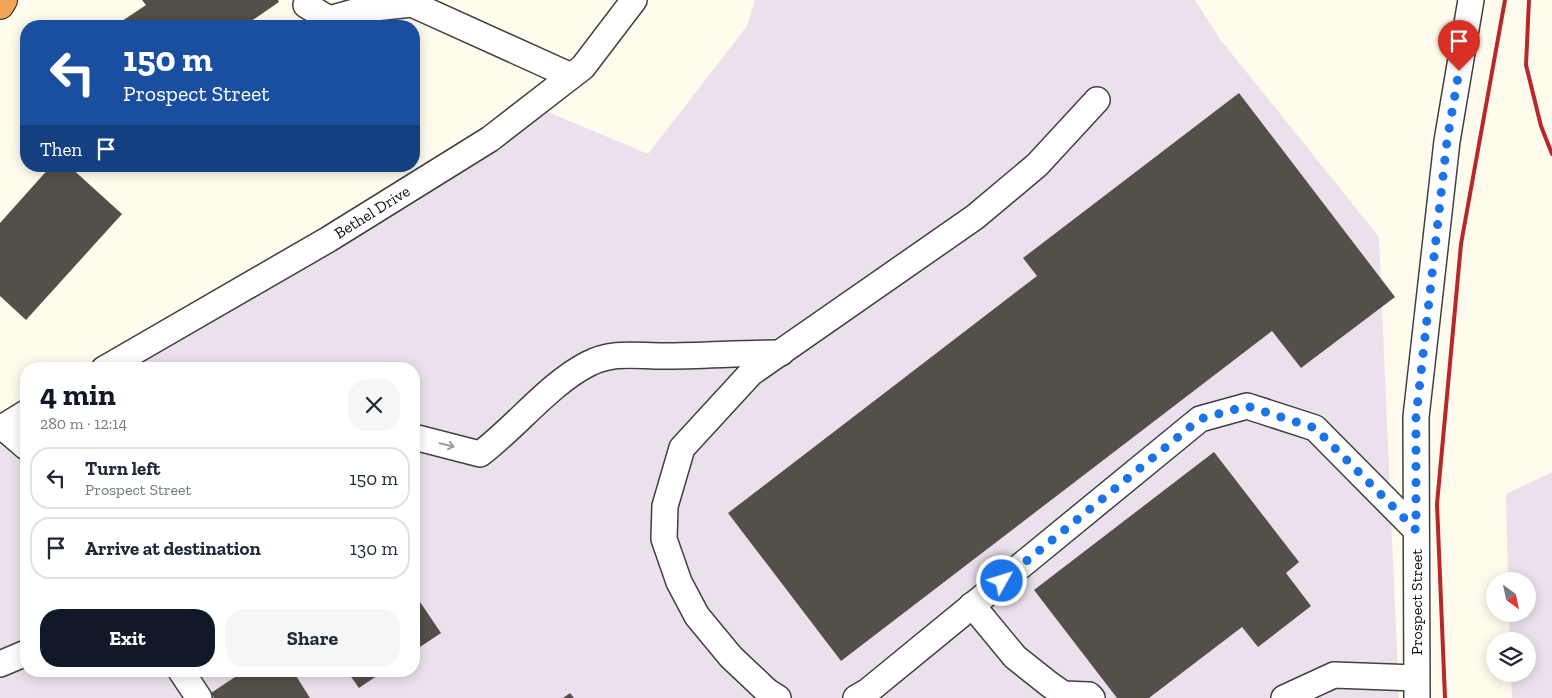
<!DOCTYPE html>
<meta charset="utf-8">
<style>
:root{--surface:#fff;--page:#f6f6f7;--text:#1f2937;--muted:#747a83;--line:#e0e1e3;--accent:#111827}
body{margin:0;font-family:"Zilla Slab",serif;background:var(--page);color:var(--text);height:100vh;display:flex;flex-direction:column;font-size:19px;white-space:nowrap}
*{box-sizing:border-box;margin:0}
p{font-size:16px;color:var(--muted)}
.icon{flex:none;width:28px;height:28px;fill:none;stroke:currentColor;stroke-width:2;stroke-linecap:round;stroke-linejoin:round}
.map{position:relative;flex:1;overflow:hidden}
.side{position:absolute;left:20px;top:362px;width:400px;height:315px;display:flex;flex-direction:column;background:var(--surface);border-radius:20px;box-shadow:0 2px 12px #0003}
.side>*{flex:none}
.banner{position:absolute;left:20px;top:20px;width:400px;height:152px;border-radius:20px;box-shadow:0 2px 12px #0003;background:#1a4fa0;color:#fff;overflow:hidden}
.needle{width:32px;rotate:147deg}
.controls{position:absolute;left:1486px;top:572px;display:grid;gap:10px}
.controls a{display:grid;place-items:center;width:50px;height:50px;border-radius:50%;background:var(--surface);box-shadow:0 2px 12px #0003;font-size:25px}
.pin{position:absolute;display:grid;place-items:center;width:42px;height:42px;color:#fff;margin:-51px -21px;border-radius:50% 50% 50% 0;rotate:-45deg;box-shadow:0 0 5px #0007}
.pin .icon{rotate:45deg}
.me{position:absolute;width:55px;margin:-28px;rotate:51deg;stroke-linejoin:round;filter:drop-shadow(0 0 4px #0008)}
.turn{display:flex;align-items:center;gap:18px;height:105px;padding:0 20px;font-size:22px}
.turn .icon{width:65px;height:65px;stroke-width:2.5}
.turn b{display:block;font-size:35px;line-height:42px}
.then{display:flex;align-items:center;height:48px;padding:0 20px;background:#0003;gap:10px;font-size:19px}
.round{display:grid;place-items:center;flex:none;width:52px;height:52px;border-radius:20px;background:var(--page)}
.summary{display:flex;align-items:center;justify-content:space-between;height:85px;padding:0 20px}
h1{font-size:30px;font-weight:700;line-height:38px;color:var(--accent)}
.cta{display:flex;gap:10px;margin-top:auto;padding:10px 20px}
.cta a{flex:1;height:58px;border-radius:20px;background:var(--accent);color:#fff;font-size:20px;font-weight:700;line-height:58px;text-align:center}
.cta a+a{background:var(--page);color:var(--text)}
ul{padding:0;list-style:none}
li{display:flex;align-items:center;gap:15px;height:62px;margin:0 10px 8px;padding:0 10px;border:2px solid var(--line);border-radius:20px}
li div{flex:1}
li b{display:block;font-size:19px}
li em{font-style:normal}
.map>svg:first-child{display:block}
</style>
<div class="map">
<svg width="1552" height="698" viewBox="0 0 1552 698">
<rect width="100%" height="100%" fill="#fffced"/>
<g fill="#ebe1ec">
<path d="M755,0H1195L1220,39L1379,237L1399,698H0V416L26,401V671H414V369H80L529,104L648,154L747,26Z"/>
<path d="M1552,472V698H1512L1511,674H1528V641H1510L1509,614H1528V581H1508L1506,494Z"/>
</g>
<g fill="#554f4a">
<path d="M142,0H278L279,2L244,26H126L122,21L146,5Z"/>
<path d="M1239,93L1395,297L1301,368L1272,331L841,661L728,513L1037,276L1023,258Z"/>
<path d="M51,166H69L122,214L26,320L0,296V223Z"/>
<path d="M1214,452L1299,562L1286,573L1311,606L1258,647L1242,627L1149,698H1117L1034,590Z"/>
<path d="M414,593L441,633L414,651Z"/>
<path d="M244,671H293L310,698H214L211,693Z"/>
<path d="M347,671H384L359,688Z"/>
<path d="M570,693L574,698H563Z"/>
</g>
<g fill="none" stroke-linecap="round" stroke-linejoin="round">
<g stroke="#404040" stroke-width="28">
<g id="minor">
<path d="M306,5L329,19L365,9L412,4L571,76"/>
<path d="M104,369L329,239L490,139L583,67L634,0"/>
<path d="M3,427L26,447"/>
<path d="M0,429L26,413"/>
<path d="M414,437L480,454C516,427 549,384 588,364C613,351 636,356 663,356C702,356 742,353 781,353"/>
<path d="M972,605L1015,657L1049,684L1063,694L1089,695L1092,698"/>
<path d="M0,664L26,653"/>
<path d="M181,671L199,698"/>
<path d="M778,698L767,691L731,657L697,616L679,582L664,539L665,506L682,448L751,373L975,217L1037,165L1097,100"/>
<path d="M856,698L868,691L1200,419L1247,406L1315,428L1416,530"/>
<path d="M1284,698L1334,675L1416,678"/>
<path d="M1417,698L1416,417L1447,141L1471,0"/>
</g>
</g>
<g stroke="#1e1e1e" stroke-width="30">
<path id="highway" d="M0,5L3,0"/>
</g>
<use href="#minor" stroke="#fff" stroke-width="25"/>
<use href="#highway" stroke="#f1a559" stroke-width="28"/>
<g stroke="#b92829" stroke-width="4">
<path d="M1529,0L1526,65L1541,126L1552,154"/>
<path d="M1445,698L1437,504L1461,244L1505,0"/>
</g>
</g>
<defs><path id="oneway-shaft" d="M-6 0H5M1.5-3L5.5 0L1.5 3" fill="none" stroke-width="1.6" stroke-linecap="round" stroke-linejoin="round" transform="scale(1.25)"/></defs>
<use stroke="#9e9e9e" href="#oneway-shaft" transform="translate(447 445) rotate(14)"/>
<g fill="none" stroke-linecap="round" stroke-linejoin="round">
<path stroke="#1a73e8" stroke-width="9" stroke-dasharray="0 16.2" d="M1002,581L1200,419L1247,406L1315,428L1416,530V417L1447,141L1459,71"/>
</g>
<g text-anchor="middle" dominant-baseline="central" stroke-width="5" stroke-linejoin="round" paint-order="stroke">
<g font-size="16" fill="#0d0d0d" stroke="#fff">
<text transform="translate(372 212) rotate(-32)">Bethel Drive</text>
<text transform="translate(1416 602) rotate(-90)">Prospect Street</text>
</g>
</g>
</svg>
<div class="controls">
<a><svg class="needle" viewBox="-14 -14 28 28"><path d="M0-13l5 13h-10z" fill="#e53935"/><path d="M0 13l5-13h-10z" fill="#747a83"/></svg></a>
<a><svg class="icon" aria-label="layers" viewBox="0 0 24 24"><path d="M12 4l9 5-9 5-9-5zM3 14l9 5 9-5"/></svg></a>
</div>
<div class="pin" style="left:1459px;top:71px;background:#d93025"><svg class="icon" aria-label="arrive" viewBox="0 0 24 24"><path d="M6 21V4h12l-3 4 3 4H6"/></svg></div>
<svg class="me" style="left:1002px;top:581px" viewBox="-20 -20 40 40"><circle r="17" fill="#1a73e8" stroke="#fff" stroke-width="3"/><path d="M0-11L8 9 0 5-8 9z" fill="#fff"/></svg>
<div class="banner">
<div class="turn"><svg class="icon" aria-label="left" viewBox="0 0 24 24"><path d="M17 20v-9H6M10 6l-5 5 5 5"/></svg><div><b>150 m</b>Prospect Street</div></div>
<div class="then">Then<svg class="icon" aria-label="arrive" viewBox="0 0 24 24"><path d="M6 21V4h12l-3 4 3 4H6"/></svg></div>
</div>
<section class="side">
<div class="summary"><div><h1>4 min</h1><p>280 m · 12:14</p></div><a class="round"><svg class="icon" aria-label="close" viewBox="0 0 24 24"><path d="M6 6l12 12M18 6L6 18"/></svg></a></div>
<ul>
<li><svg class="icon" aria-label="left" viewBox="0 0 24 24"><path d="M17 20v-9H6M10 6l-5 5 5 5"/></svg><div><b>Turn left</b><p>Prospect Street</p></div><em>150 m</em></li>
<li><svg class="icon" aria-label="arrive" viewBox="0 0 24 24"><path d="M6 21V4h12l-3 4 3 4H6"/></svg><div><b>Arrive at destination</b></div><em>130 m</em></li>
</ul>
<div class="cta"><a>Exit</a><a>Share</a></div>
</section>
</div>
